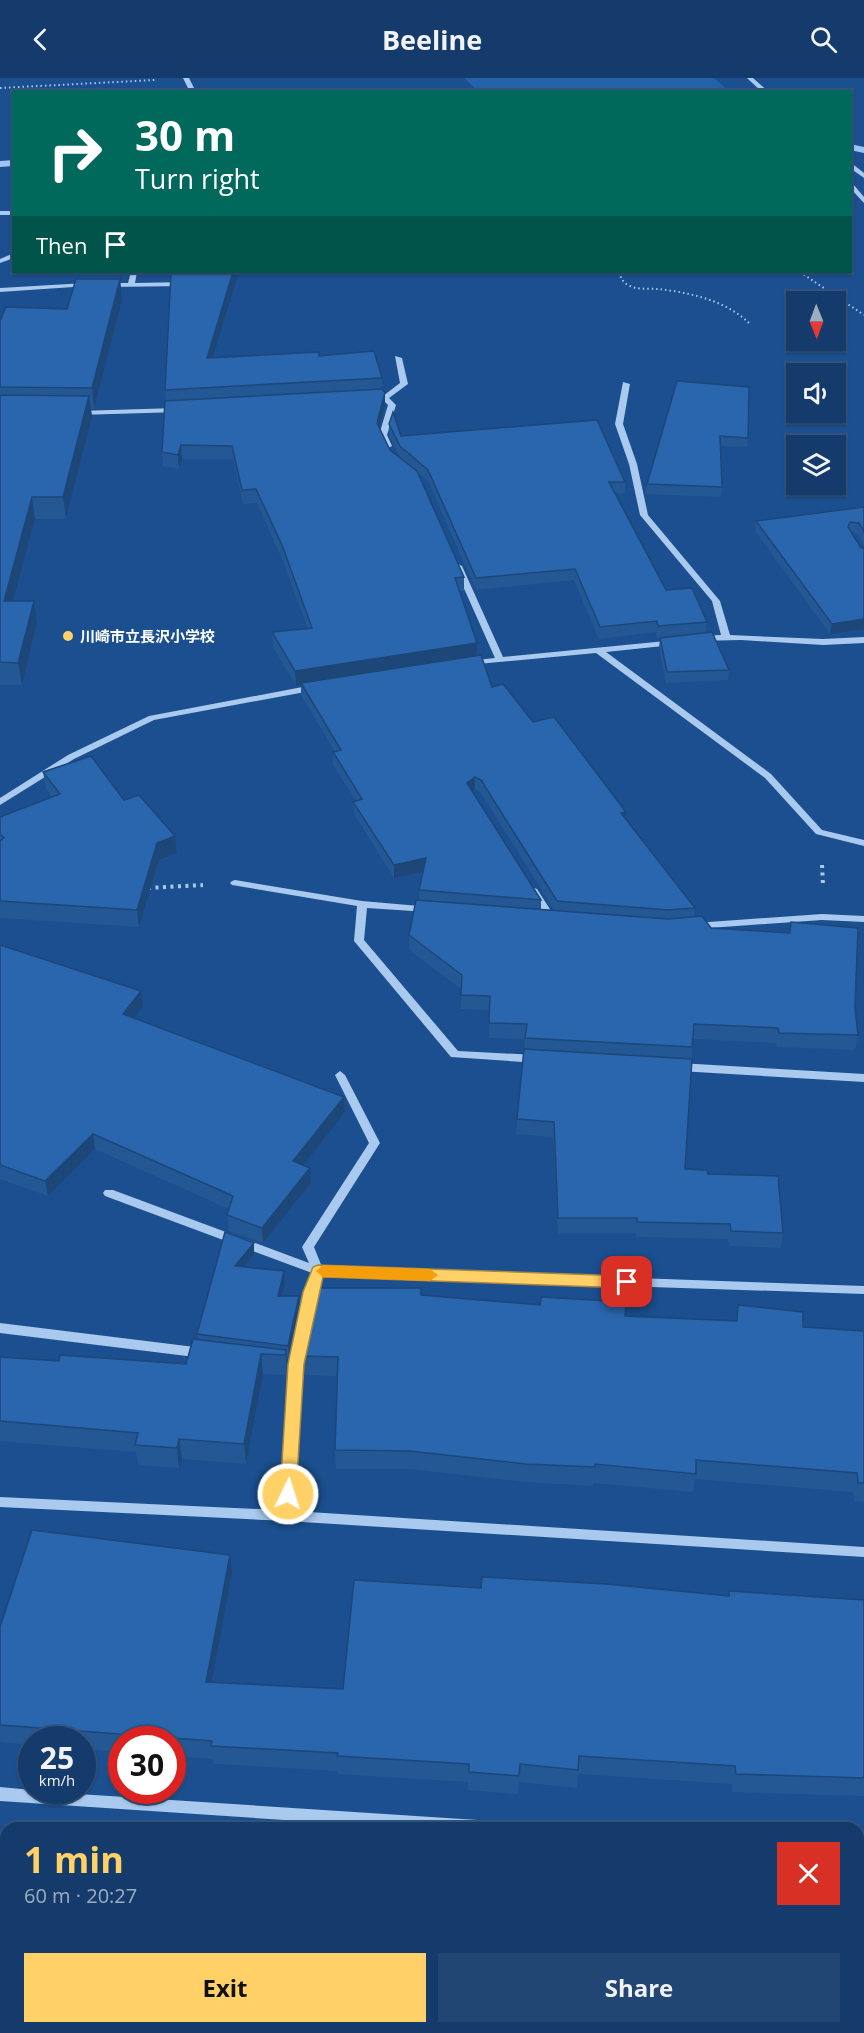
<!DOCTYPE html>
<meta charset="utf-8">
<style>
:root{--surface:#143b6b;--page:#214673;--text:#f1f3f6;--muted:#9dadc1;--line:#33557e;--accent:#ffd166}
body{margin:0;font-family:"Open Sans","Noto Sans JP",sans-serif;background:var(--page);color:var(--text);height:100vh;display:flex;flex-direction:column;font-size:22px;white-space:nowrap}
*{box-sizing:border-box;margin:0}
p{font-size:20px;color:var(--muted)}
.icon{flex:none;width:33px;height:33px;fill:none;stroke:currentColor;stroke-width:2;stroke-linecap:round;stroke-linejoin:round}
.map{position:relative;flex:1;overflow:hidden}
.drawer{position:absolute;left:0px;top:1744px;width:864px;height:212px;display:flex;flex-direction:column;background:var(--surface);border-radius:18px 18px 0 0;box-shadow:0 2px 4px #0004,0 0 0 2px var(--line)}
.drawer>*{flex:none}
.hud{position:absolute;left:12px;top:12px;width:840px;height:183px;border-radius:0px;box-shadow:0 2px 4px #0004,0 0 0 2px var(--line);background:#00695c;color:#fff;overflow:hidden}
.needle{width:39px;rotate:179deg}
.tools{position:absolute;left:786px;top:213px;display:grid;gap:12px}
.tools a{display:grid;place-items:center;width:60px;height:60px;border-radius:0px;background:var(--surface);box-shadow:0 2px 4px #0004,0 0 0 2px var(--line);font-size:30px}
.speed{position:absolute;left:18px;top:1648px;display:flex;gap:12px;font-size:30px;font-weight:700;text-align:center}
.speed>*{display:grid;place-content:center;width:78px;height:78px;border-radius:50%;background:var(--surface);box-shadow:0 2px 4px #0004,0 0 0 2px var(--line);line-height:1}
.speed small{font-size:15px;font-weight:400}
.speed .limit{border:9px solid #d22;background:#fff;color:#111}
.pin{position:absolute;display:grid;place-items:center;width:51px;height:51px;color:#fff;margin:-26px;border-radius:12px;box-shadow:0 3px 9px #0006}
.me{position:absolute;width:66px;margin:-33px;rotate:4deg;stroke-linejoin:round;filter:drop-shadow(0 0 4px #0008)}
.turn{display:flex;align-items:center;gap:21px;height:126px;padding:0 24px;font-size:27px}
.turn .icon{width:78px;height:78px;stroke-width:2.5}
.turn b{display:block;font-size:42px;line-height:51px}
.then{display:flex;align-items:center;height:57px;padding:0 24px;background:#0003;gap:12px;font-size:22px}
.round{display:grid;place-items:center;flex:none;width:63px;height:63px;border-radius:0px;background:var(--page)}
.head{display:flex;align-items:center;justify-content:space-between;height:102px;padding:0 24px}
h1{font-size:36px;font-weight:700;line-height:45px;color:var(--accent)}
.primary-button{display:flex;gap:12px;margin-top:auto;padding:12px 24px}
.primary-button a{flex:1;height:69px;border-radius:0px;background:var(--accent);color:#111;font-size:24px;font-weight:700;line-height:69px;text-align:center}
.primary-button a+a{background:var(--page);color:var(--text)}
header{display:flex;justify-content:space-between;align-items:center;height:78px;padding:0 24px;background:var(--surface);font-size:27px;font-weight:700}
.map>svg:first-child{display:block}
</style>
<header><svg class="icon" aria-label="back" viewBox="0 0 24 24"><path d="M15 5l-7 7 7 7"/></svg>Beeline<svg class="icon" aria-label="search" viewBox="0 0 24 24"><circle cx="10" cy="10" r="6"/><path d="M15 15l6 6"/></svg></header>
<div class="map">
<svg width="864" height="1955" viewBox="0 0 864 1955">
<rect width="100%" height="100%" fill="#1b4f8f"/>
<path fill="#2461a8" d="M464,0H714L729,13H478Z"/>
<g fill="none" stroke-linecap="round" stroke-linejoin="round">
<g fill="#9cc4f0" fill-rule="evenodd">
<path d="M850,66L864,69V75L850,72Z"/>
<path d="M14,82V88L0,89V83Z"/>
</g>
<g stroke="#a9c9ee" stroke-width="2" stroke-dasharray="1.5 3" stroke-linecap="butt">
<path d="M0,10L155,2"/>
<path d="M619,194C621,200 623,205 630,208C638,212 648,210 657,211C689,214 728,223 751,247"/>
<path d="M800,194L864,237"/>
</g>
<g stroke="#a9c9ee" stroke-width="4" stroke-dasharray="3 4.5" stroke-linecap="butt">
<path d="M822,787L823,807"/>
<path d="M148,810L203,807"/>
</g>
<g fill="#a9c9ee" fill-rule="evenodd">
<path d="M183,0H189L196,14H190Z"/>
<path d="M747,0H753L769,14H762Z"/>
<path d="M850,84L864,95V100L850,90Z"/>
<path d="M850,105L853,106L864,119V125L850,110Z"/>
<rect x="0" y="133" width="14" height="4"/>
<path d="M14,175V180L0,185V181Z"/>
<path d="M131,194H137L135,205L185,204L188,206L185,208L108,209L105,207L108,205H128Z"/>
<path d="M86,205L88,206V208L0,214V210Z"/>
<path d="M395,278L402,280L408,306L389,320L396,327L387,357L392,368L388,370L384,368L379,357L388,327L383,322L372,323L368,321L372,319L383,318L400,305Z"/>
<path d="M623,304L630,306L623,346L637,386L648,437L720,523L730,557L823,561L864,559V565L823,567L741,562L697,563V559L700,558L721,557L712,523L640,437L629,386L615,346Z"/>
<path d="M177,330L181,332L180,334L78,337L74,335L78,333Z"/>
<path d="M455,486H458L462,488L503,579L676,562L677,564L673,567L606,574L771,696L822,752L864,762V768L816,756L765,700L596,575L467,587V583L495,580L454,488Z"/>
<path d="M313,607L317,610L316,612L154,642L74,681L0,727V720L68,677L149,638Z"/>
<path d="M235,802L362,823L431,829L433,831L428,834L367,830L364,862L458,973L537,977L542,981L537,985L451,979L354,863L357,828L232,807L230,805L232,803Z"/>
<path d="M534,810L537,811L555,839L557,841L555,843H549L529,813Z"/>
<path d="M822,836L864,838V844L822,842L695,851L690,848L695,845Z"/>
<path d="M679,985L864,996V1004L679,993L674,989Z"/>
<path d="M340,993L345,997L380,1065L314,1169L322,1189L864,1208V1216L322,1198C298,1274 297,1353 293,1433L864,1469V1479L286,1443L0,1429V1419L280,1432C284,1352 286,1273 312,1195L105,1118L103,1115L105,1112H113L309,1185L302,1169L369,1065L335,997Z"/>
<path d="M0,1245L203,1270L207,1272L209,1275L207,1278L203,1280L0,1255Z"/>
<path d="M0,1709L32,1712V1713L493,1743L498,1745L500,1750H404L0,1723Z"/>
<rect x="858" y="1769" width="6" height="14"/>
</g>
</g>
<g fill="#245895" fill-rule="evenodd">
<path d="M172,194H239L213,280L319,278L382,300V311L385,328L379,350L390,372L400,379L389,357V346L401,358L625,404V416L615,415L666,512L707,544L706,555L729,592L728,602L666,605L659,570L660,560H657L656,554L599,561L574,502L476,512L428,403L418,395L464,499V513H460L477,577L492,609L533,644L626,734V741L695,830L694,839L711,850L790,854L791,844L855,930L858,957L855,972L777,969L776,965L693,961L685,1091L708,1096L783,1155L781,1170L729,1168L728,1161L636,1159V1155H558L553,1059L516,1056L517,1041L525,961L489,960V932L461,931V911L409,872V857L419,822V812L423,793L394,800L354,736L353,724L356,723L333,687V674H335L301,617V607L296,608L273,569L272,554L308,551L282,481L257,425L243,426L233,381H182L179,391L163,388L162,374L166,323L165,312ZM475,711L481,715L554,832L541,831V822L473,713Z"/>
<path d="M120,201L122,222L94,331H91L92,339L66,441H35L13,523L37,545L22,607H0V243L67,231Z"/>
<path d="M677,303L748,360L747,369L721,368L722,409L721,419L646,416L647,406Z"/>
<path d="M864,429V467L857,455L851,454L830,556L755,453L756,443Z"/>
<path d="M43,694L124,722L175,758L177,775L159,782L139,849L0,840V739L52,719L46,710Z"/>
<path d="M0,867L143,929L134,940L344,1019L345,1034L303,1087L311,1105L263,1165L229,1153L227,1137L229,1131L95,1071L48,1118L0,1101Z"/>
<path d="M254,1165V1176L244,1189L285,1204L281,1218H299L300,1229L289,1279L287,1278V1297L263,1296L246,1386L182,1381L179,1390L138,1387L136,1374L0,1363V1279L59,1283L186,1286L198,1261L197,1256Z"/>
<path d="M421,1217L625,1238L736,1243L738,1227L803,1249L864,1253V1424L854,1423L853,1414L695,1401L693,1414L594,1405L593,1408L525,1404L410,1391H336L335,1372L337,1298L304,1297L303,1278Z"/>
<path d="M232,1496L211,1604L343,1611L481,1510L728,1518L729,1513L864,1522V1718L732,1714V1706L578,1696L577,1710L519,1704L518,1716L468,1712V1704L338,1696V1693L214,1686L213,1681L172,1678V1662H122V1674L82,1671V1662H32V1667L0,1664V1549Z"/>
<path d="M864,1836V1928H858V1839H864Z"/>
</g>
<g fill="#1d4779">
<path d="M233,194H239L208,296L207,280Z"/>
<path d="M120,201L122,222L94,331L92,310Z"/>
<path d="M385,314V328L377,358V345Z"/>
<path d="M89,318L92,339L66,441L63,419Z"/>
<path d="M181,367L182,381L179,391L178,377Z"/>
<path d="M32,419L35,441L7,545L4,523Z"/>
<path d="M34,523L37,545L22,607L18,585Z"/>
<path d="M864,541V551L830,556L832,546Z"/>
<path d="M477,565V579L301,605V607L296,608L295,593Z"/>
<path d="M475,699V711L467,717V705Z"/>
<path d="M626,734L625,747L621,735Z"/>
<path d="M175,758L177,775L159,782L139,849L137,832L157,765Z"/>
<path d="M426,780V793L394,800V787Z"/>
<path d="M141,913L143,929L125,951L123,936Z"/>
<path d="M344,1019L345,1034L294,1099L293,1083Z"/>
<path d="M93,1056L95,1071L48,1118L45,1103Z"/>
<path d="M310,1090L311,1105L263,1165L262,1150Z"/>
<path d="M254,1165V1176L236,1199L235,1188Z"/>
<path d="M284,1193L285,1204L279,1229L278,1218Z"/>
<path d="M299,1218L300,1229L289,1279L288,1268Z"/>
<path d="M286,1272L288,1292L287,1297L286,1277Z"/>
<path d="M261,1276L263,1296L246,1386L244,1366Z"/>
<path d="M179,1361L182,1381L179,1390L177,1370Z"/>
<path d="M230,1477L232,1496L208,1622L206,1604Z"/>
</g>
<g fill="#2a66ad" stroke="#1d4779" stroke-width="1.5">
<path d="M226,194H233L207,280L319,274V278L374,273L382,300L165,312L171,196L223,195Z"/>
<path d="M76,201H120L92,310L0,309V243L6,229L67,231Z"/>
<path d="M677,303L749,309L748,360L720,358L722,409L647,406Z"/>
<path d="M382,311L385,314L377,345L390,372L417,393L464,499L455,500L477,565L295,593L272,554L312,550L282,467L256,411L242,412L232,368L181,367L178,377L162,374L165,323Z"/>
<path d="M0,317L89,318L63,419H32L4,523H34L18,585L0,584Z"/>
<path d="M393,334L401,358L597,342L625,404H609L666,512L692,510L707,544L658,548L657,543L600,549L575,491L476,500L428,392L400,368L389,346Z"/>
<path d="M864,429V454L859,445L850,444L848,449L861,470H864V541L832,546L756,443Z"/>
<path d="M712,554L729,592L667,594L660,560Z"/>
<path d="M481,577L492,609L503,606L533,644L554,639L626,734L621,735L695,830L668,832L557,823L481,702L475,699L467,705L541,822L419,812L426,780L394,787L353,724L362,721L333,674L341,672L301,605Z"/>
<path d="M91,678L124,722L139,717L175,758L157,765L137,832L0,823V763L4,760L0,756V739L60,716L43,694Z"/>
<path d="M416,822L668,841L702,838L711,850L790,855L791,844L858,850L855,930L858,957L779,955L778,950L694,946L692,969L525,960L527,946L489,945L490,918L461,917L462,897L409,857Z"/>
<path d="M0,867L141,913L123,936L344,1019L293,1083L310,1090L262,1150L227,1137L233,1118L93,1056L45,1103L0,1087Z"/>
<path d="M524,971L692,981L685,1091L707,1092L708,1096L778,1098L783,1155L731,1153L730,1146L637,1144V1140H558L554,1044L517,1041Z"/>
<path d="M225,1154L254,1165L235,1188L284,1193L278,1218H299L288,1268L197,1256Z"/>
<path d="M315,1210H421V1217L540,1227L541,1219L626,1224L625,1238L737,1243L738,1227L803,1234V1249L864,1253V1405H858L857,1395L696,1382V1396L595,1386V1389L526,1386L410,1373L335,1372L338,1279L303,1278Z"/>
<path d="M193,1261L286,1272V1277L261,1276L244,1366L179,1361L177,1370L135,1367L138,1355L0,1343V1279L59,1283L60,1277L186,1286Z"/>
<path d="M32,1452L230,1477L206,1604L343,1611L354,1502L481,1510L482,1499L606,1506L729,1518V1513L864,1522V1700L736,1696L735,1688L579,1678L578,1692L520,1686L519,1698L469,1694V1686L337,1678L338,1675L211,1668L212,1663L0,1647V1549Z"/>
<rect x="858" y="1839" width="6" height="72"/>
<path d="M0,1914L6,1917V1950H110L112,1952L110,1955H0Z"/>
<rect x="470" y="1950" width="238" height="5"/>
</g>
<path fill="#ffd166" stroke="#a68842" stroke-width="1.5" d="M318,1187L627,1198L634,1204L627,1210L323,1199L304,1286L296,1416L293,1421H282L280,1416L288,1286L303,1214L313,1189Z"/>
<path fill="#f59e0b" d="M323,1187L430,1191L438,1197L430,1203L323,1199L316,1193Z"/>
<circle fill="#ffd166" stroke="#1b4f8f" stroke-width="2" cx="68" cy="558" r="6"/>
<g text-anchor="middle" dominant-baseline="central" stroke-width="6" stroke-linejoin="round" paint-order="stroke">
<g font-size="15" font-weight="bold" fill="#fff" stroke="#1b4f8f" text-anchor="start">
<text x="80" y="558">川崎市立長沢小学校</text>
</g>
</g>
</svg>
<div class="tools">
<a><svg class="needle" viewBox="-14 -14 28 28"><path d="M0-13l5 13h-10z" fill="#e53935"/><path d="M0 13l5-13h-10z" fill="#9dadc1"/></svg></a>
<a><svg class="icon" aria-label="sound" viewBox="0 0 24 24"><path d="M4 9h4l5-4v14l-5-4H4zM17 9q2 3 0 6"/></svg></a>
<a><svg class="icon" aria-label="layers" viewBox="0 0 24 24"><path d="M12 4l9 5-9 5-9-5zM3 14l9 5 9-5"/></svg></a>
</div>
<div class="speed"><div>25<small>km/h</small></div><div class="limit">30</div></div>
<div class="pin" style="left:627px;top:1204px;background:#d93025"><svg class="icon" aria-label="arrive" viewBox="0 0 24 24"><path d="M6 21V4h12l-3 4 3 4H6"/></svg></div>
<svg class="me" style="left:288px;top:1416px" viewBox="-20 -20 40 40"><circle r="17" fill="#ffd166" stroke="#fff" stroke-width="3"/><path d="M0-11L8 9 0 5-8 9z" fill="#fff"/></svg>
<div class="hud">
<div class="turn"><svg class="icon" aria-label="right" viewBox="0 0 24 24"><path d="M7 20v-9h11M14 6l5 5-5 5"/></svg><div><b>30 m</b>Turn right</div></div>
<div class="then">Then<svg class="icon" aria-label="arrive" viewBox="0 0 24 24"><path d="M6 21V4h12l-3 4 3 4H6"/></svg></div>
</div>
<section class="drawer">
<div class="head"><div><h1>1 min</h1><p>60 m · 20:27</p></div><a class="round" style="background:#d93025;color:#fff"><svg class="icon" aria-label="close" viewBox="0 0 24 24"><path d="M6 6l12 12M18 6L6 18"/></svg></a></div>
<div class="primary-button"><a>Exit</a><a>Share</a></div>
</section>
</div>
